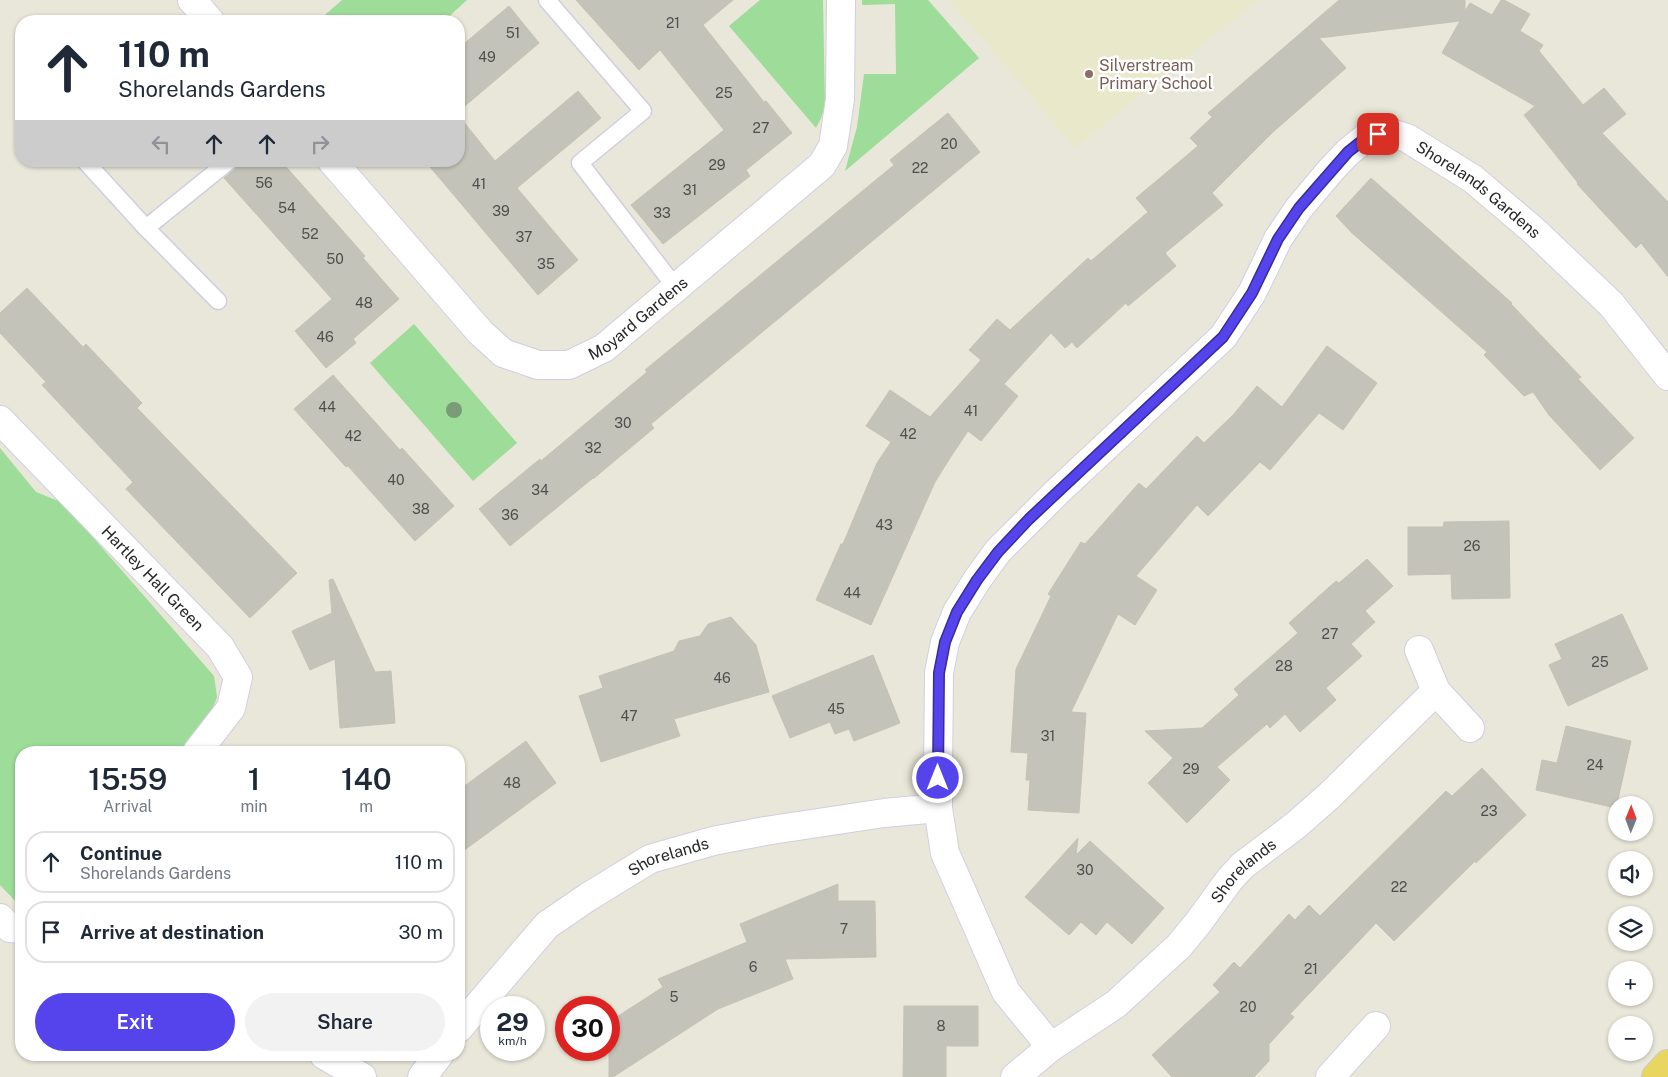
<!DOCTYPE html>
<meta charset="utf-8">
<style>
:root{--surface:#fff;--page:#f2f2f3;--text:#1f2937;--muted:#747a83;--line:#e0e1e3;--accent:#5544eb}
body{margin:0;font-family:"Public Sans",sans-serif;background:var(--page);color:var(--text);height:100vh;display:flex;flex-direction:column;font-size:19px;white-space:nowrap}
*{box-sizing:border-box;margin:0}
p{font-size:16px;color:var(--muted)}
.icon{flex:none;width:28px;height:28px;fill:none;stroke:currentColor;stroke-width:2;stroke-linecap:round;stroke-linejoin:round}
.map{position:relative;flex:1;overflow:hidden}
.sheet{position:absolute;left:15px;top:746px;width:450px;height:315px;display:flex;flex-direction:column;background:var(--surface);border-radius:20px;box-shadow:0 1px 4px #0004}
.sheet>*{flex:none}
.banner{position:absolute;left:15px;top:15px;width:450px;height:152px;border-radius:20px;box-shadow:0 1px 4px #0004;background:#fff;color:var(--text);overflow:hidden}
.needle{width:32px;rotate:1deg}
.fabs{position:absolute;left:1608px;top:796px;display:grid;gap:10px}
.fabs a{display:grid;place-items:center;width:45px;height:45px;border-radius:50%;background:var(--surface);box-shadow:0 1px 4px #0004;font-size:25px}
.speed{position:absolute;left:480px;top:996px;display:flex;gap:10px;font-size:25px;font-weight:700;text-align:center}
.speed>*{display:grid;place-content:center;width:65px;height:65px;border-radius:50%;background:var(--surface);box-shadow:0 1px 4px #0004;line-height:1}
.speed small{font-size:12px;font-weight:400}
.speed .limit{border:8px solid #d22;background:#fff;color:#111}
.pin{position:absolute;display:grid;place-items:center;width:42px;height:42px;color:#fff;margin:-21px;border-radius:10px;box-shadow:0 2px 8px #0006}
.me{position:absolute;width:55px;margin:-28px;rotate:0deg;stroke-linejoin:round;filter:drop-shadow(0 0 4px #0008)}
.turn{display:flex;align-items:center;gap:18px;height:105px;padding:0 20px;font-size:22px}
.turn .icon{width:65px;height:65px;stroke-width:2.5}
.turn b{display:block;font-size:35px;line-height:42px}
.lanes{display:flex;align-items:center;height:48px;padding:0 20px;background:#0003;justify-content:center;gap:25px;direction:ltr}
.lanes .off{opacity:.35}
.eta{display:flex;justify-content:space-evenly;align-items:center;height:85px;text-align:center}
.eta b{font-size:30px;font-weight:600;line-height:35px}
.button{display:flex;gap:10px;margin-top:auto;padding:10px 20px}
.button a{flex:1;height:58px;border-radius:30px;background:var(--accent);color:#fff;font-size:20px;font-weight:600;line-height:58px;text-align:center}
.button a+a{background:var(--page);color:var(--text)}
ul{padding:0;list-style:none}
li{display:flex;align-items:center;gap:15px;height:62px;margin:0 10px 8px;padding:0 10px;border:2px solid var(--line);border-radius:20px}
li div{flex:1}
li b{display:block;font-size:19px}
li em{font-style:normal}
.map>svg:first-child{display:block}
</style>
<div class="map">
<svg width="1668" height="1077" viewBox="0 0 1668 1077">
<rect width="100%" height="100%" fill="#e9e7d9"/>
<path fill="#eae8ca" d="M949,0H1258L1075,148Z"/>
<g fill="#9ddc99">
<path d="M342,0H467L444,21H318Z"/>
<path d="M760,0H823L825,106L821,118L816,128L729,26Z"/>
<path d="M862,0H928L979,58L845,171L857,127L864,74H896L895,4L862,5Z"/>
<path d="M414,324L517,443L473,481L370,363Z"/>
<path d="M0,448L36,492L63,503L214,676L217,697L209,718L183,752H21V907L0,885Z"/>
</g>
<g fill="#c4c3b9" stroke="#c4c2b4">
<path d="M576,0H733L703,25L764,102L766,101L792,133L746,170L750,176L663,244L631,205L724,130L660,50L639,70Z"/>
<path d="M1339,0H1465V11L1470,3L1492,15L1501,0H1504L1530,14L1520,31L1543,45L1539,51L1583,105L1604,88L1626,114L1602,133L1668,202V277L1641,243L1636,248L1577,184L1578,183L1524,115L1535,106L1442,53L1460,21L1319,38L1346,68L1273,132L1212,193L1223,205L1165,253L1176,266L1128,306L1126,303L1077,348L1072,342L1065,348L1051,333L1004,384L1018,396L981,441L968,431L950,458L935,482L871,625L816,600L841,544H843L877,463L891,442L866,426L890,390L930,417L981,360L969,350L997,319L1010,330L1088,258L1091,261L1148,212L1136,198L1198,146L1190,138L1212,117L1208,113Z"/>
<path d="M509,6L539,43L459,111V48Z"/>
<path d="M578,91L601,118L517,188L578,260L538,295L425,161H459V116L495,161Z"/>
<path d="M948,113L980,152L651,424L654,428L593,479V478L510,546L479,509L540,459L541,461L647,372L645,370L894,165L890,160Z"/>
<path d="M239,161H281L365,256L363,258L399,299L353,339L356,343L326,368L295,331L332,299L224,178L236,168Z"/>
<path d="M1371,178L1512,303L1511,304L1581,377L1578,379L1634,438L1600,470L1549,415L1533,392L1524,396L1484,355L1487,352L1352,233L1336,216Z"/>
<path d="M27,288L83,347L86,344L142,403L137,408L297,573L250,618L126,489L133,482L42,385L46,382L0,333V313Z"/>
<path d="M1327,346L1377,383L1343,430L1319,413L1270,470L1260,462L1208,516L1197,505L1136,576L1157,590L1135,625L1118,614L1071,712L1086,713L1079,813L1028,810L1030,780H1026L1028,753L1011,752L1016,669L1051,596L1048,594L1081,542L1085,544L1139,483L1146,489L1197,436L1204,443L1233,415L1257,386L1282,407Z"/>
<path d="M333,375L400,450L402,448L454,506L415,541L348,466L346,467L294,409Z"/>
<path d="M1509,521L1510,598L1452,599L1451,574L1408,575V527H1443L1444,522Z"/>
<path d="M1367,559L1393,586L1365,611L1375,622L1351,644L1362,656L1326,688L1336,700L1300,732L1285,714L1270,728L1267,724L1217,767L1230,780L1187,823L1148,783L1173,758L1145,731L1202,728L1239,695L1234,689L1298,633L1289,623L1336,581L1339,583Z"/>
<path d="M333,579L375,672L391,671L395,723L340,728L335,659L310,670L292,631L332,613L329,580Z"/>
<path d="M1622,614L1648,669L1568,706L1549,665L1562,659L1555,644Z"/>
<path d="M731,617L756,645L769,692L674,719L680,736L601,762L579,696L603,688L599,676L674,651L679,641L700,636L708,624Z"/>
<path d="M873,655L900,723L854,741L849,729L835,734L830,722L790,738L772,696Z"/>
<path d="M1566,726L1631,741L1616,808L1536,790L1542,760L1557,763Z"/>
<path d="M526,741L556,783L459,854V790Z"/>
<path d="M1482,768L1526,815L1476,863L1475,861L1394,941L1376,923L1290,1014L1294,1017L1269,1044V1061L1254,1077H1172L1152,1055L1220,992L1213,985L1234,962L1240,968L1289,914L1295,920L1309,905L1320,916L1446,791L1452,796Z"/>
<path d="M1078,838L1076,855L1090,841L1164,908L1132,944L1107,922L1096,935L1081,922L1069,935L1025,897Z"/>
<path d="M838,884V901H875L876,957L785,959L793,979L718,1009L613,1077H609V1022L663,987L658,979L747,942L740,924Z"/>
<path d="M904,1006H978V1046H946V1077H903Z"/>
</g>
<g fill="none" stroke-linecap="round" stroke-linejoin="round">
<g stroke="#d1cfdf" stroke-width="19">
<g id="service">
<path d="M547,0L643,111L580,163L676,288"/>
<path d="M85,161L146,228L229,161"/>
<path d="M146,228L218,301"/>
</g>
</g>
<g stroke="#d1cfdf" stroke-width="30">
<g id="minor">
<path d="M192,0L210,21"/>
<path id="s1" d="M332,161L480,332L503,353L538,365H569L604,348L822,165L833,146L840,99L841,0"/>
<path id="s2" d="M0,420L220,647L238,677L231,708L197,752"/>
<path d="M1419,650L1436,691L1470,728"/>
<path d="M0,918L10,928L21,929"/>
<path id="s3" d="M459,1028L547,925L588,897L650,859L713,841L765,831L884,813L938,808"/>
<path id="s4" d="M1051,1047L1006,992L945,853L938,808V778L939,673L945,642L957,612L977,580L998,551L1056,493L1223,337L1252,293L1278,239L1299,208L1331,170L1348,152L1368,136L1388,132L1407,138L1473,179L1533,230L1611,304L1668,376"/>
<path d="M324,1055L362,1077"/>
<path d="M422,1077L439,1055"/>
<path id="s5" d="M1015,1077L1051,1047L1116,1004L1179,946L1198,923L1230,879L1242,866L1296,825L1329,796L1436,691"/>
<path d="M1330,1077L1376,1026"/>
</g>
</g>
<g stroke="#cbcbcb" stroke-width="30">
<path id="trunk" d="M1656,1077L1668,1064"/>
</g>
<use href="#service" stroke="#fff" stroke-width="16"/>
<use href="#minor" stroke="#fff" stroke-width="28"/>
<use href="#trunk" stroke="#e8d660" stroke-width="28"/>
</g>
<circle fill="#799b75" cx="454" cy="410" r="8"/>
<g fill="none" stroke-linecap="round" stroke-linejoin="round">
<g stroke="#372c99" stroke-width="12">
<path id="route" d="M938,778L939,673L945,642L957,612L977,580L998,552L1029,519L1223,337L1252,293L1278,239L1299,208L1348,152L1368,136L1378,134"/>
</g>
<use href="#route" stroke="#5544eb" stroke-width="9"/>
</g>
<circle fill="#8d6e63" stroke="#fff" stroke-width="2" cx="1089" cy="74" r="5"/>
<g text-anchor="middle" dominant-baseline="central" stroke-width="5" stroke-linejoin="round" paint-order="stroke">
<g font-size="14" fill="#4e4e4c">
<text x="673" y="23">21</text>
<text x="513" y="33">51</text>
<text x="487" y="57">49</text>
<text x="724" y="93">25</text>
<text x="761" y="128">27</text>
<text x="949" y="144">20</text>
<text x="717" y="165">29</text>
<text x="920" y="168">22</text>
<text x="264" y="183">56</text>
<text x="479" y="184">41</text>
<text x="690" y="190">31</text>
<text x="287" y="208">54</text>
<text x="501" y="211">39</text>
<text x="662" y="213">33</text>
<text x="310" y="234">52</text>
<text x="524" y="237">37</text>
<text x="335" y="259">50</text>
<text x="546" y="264">35</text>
<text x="364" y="303">48</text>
<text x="325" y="337">46</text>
<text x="327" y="407">44</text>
<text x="971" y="411">41</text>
<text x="623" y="423">30</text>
<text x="908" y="434">42</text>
<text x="353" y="436">42</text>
<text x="593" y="448">32</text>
<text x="396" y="480">40</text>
<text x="540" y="490">34</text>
<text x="421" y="509">38</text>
<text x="510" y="515">36</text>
<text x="884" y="525">43</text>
<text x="1472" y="546">26</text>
<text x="852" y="593">44</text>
<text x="1330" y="634">27</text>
<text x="1600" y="662">25</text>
<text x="1284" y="666">28</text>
<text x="722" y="678">46</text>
<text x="836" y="709">45</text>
<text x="629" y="716">47</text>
<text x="1048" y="736">31</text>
<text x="1595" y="765">24</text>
<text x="1191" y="769">29</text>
<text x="512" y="783">48</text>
<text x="1489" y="811">23</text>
<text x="1085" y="870">30</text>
<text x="1399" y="887">22</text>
<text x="844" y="929">7</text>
<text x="753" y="967">6</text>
<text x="1311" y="969">21</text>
<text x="674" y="997">5</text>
<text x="1248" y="1007">20</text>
<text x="941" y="1026">8</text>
</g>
<g font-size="16" fill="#785e54" stroke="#fff" text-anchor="start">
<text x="1099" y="65">Silverstream<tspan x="1099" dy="18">Primary School</tspan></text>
</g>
<g font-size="16" fill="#272727" stroke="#fff">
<text stroke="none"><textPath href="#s4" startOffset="1230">Shorelands Gardens</textPath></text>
<text stroke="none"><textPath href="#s1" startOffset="409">Moyard Gardens</textPath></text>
<text stroke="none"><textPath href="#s2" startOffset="220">Hartley Hall Green</textPath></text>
<text stroke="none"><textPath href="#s3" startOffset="276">Shorelands</textPath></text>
<text stroke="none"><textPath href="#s5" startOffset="310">Shorelands</textPath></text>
</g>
</g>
</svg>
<div class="fabs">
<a><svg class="needle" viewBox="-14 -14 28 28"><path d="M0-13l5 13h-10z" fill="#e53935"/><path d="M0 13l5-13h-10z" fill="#747a83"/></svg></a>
<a><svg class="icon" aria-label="sound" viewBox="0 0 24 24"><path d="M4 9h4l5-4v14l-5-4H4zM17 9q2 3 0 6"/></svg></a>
<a><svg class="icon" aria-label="layers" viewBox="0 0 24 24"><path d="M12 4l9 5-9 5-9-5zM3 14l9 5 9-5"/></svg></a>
<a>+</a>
<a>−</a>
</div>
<div class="speed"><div>29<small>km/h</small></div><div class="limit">30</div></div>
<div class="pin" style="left:1378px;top:134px;background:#d93025"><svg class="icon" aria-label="arrive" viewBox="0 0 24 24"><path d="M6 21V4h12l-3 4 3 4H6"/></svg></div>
<svg class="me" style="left:938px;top:778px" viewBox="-20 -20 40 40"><circle r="17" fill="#5544eb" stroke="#fff" stroke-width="3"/><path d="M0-11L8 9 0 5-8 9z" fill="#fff"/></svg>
<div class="banner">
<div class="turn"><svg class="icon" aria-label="ahead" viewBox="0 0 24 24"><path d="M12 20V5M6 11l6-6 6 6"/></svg><div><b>110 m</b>Shorelands Gardens</div></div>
<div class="lanes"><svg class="icon off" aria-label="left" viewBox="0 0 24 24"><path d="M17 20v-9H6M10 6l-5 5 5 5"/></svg><svg class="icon" aria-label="ahead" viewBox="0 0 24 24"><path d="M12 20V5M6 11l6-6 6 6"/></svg><svg class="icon" aria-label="ahead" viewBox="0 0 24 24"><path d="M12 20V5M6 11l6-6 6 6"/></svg><svg class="icon off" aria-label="right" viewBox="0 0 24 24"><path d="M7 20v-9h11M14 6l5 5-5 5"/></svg></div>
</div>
<section class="sheet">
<div class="eta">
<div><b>15:59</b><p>Arrival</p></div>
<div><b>1</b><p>min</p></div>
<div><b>140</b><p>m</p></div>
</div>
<ul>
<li><svg class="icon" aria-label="ahead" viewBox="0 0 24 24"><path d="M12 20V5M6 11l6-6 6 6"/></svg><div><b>Continue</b><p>Shorelands Gardens</p></div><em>110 m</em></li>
<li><svg class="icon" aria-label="arrive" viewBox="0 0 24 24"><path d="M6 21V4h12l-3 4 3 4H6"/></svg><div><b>Arrive at destination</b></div><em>30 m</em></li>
</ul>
<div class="button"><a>Exit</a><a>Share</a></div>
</section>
</div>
